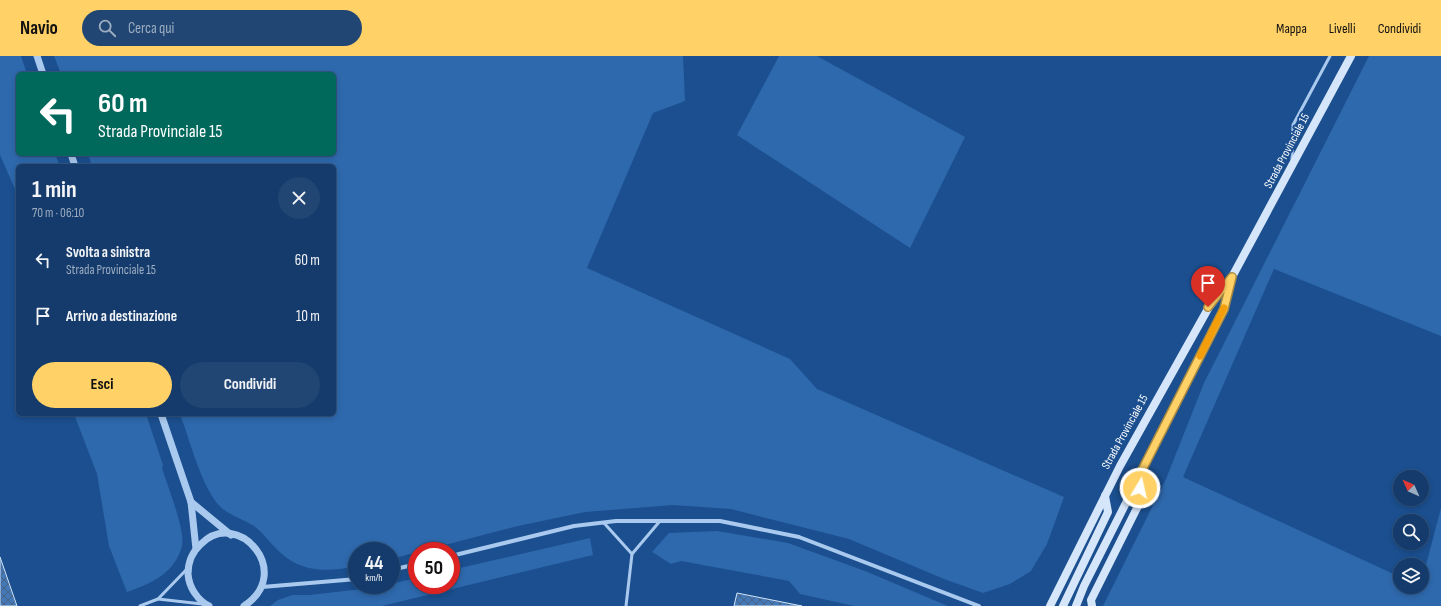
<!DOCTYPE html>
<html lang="it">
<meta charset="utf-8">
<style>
:root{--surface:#143b6b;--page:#214673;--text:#f1f3f6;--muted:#9dadc1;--line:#33557e;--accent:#ffd166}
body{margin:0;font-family:"Sofia Sans Condensed",sans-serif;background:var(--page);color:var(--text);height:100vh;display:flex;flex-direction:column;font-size:15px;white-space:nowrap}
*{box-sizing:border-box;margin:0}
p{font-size:13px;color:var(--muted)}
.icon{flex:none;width:22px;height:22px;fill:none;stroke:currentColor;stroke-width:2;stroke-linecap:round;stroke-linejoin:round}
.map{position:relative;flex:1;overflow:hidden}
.sheet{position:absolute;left:16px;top:108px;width:320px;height:252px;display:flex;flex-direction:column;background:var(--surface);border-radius:6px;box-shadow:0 2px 6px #0003,0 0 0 1px var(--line)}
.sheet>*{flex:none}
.top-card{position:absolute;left:16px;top:16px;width:320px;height:84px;border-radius:6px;box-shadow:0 2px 6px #0003,0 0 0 1px var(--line);background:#00695c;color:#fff;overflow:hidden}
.needle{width:26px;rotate:315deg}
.buttons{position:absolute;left:1393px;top:414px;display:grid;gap:8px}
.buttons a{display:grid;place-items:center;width:36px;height:36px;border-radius:50%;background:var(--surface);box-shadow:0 2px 6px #0003,0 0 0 1px var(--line);font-size:20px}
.speed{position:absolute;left:348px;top:486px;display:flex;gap:8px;font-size:20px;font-weight:700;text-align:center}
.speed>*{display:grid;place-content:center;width:52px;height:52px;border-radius:50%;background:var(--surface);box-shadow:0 2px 6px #0003,0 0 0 1px var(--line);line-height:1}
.speed small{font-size:10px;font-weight:400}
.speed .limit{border:6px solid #d22;background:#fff;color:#111}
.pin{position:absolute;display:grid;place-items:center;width:34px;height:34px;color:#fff;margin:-41px -17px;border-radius:50% 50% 50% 0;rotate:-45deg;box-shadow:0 0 4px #0007}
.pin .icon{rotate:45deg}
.me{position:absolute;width:44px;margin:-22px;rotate:9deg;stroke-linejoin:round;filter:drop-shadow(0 0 3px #0008)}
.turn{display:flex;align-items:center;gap:14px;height:84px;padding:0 16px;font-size:18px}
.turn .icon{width:52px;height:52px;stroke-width:2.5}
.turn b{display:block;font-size:28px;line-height:34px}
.round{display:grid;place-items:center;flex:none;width:42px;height:42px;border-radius:21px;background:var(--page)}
.head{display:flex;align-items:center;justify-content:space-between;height:68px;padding:0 16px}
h1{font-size:24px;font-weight:700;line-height:30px}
.action{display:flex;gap:8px;margin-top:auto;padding:8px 16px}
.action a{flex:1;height:46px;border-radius:24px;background:var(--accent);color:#111;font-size:16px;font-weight:700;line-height:46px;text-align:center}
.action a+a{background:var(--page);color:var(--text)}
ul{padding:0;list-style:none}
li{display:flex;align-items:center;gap:12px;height:56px;padding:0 16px}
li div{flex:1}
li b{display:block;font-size:15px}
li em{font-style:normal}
header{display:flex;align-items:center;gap:24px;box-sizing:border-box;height:56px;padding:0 20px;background:var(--accent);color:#111}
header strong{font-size:19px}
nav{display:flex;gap:22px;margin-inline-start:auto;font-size:14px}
.search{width:280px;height:36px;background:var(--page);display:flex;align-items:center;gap:10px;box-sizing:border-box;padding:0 14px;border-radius:22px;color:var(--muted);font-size:15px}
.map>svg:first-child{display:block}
</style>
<header>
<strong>Navio</strong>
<div class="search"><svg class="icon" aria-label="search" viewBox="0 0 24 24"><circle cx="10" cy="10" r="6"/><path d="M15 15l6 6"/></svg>Cerca qui</div>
<nav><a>Mappa</a><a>Livelli</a><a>Condividi</a></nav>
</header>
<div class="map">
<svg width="1441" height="550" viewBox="0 0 1441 550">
<defs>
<pattern id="building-cross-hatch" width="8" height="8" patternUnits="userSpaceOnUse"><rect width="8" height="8" fill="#4478b7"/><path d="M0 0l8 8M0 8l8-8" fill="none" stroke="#486282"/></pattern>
</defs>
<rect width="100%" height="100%" fill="#1b4f8f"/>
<g fill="#2e69ad">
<path d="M0,0H21L27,18H18V98H55L60,110H18V140L0,99Z"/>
<path d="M54,0H683L685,45L653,57L587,212L790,303L817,333L1064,441L1047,488L1031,515L1010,528L983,537L944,523L849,483L731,453L673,449L585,456L518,470L391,503V495H357V510C331,516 303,517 282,498C272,490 264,477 254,470C241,462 226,459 216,446C199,422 190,385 180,358H334V110H92L88,98H334V18H61Z"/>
<path d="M779,0H817L965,81L910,192L737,79Z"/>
<path d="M1369,0H1441V280L1274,213L1183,421L1400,521V531H1422V524L1441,452V550H1103L1166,423L1204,327Z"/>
<path d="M74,358H146L163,409L162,412C167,428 186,476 182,490C175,517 151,528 127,536L109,490L97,418Z"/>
<path d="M717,475L788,487L865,515L948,550H854L800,538L789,525L681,505L671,508L652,496L669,477Z"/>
<path d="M590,482L593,499L382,550H270L278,544L292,539H309L372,532L417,522V529H451V514Z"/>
</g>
<g fill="url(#building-cross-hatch)" stroke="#cfe3fa">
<path d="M0,501L17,550H0Z"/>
<path d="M737,537L802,550H734Z"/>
</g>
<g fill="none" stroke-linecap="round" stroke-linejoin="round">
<g stroke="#a9c9ee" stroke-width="3">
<path d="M1292,103L1293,69L1330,0"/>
<path d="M604,467L632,498"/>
<path d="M158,543L202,548"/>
<path d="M140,550L158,543L187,513"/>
<path d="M626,550L632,498L660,465"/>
</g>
<g stroke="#a9c9ee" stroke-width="4">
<path d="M451,500L574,470L616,465H720L799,481L979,550"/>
<path d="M391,514L417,508"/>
<path d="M262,531L357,523"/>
</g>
<g stroke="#a9c9ee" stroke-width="7">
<path d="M37,0L43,18"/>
<path d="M71,98L75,110"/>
<path d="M161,358L191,446L196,493"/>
<path d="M191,446L231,479"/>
<path d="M209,550C197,544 189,531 188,518C188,506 192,496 201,488C238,451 295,517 244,550"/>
</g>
<g stroke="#d6e6fa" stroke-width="8">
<path d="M1050,550L1120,410L1209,251L1232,221L1351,0"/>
<path d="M1063,550L1108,456L1105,440"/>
<path d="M1076,550L1084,530L1224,253L1231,224"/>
<path d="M1092,550L1091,544L1140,446V420"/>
</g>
</g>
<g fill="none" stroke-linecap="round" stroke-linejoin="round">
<g stroke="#a68842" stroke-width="10">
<path id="route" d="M1140,432V418L1224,253L1232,221L1208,251"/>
</g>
<use href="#route" stroke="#ffd166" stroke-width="7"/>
<path stroke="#f59e0b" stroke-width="7" d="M1200,300L1224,252"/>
</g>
<g text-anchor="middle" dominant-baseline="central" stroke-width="4" stroke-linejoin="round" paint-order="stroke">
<g font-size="12" fill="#fff" stroke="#1b4f8f">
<text transform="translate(1287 95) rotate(-62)">Strada Provinciale 15</text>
<text transform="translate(1125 376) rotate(-61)">Strada Provinciale 15</text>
</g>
</g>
</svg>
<div class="buttons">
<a><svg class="needle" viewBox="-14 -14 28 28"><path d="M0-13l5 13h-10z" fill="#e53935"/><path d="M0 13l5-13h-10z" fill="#9dadc1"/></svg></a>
<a><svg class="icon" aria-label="search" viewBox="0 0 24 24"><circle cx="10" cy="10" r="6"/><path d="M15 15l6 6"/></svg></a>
<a><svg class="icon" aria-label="layers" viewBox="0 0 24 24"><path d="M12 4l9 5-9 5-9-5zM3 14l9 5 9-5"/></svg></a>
</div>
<div class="speed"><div>44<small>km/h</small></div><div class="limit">50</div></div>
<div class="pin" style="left:1208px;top:251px;background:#d93025"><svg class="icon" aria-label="arrive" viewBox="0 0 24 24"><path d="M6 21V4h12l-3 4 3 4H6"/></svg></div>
<svg class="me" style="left:1140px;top:432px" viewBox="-20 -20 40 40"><circle r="17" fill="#ffd166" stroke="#fff" stroke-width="3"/><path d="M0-11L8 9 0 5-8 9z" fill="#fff"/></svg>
<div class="top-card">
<div class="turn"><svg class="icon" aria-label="left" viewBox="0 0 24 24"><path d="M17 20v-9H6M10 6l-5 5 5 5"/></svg><div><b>60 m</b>Strada Provinciale 15</div></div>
</div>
<section class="sheet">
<div class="head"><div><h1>1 min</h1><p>70 m · 06:10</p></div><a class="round"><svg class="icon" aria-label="close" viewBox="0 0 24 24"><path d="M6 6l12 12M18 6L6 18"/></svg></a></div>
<ul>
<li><svg class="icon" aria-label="left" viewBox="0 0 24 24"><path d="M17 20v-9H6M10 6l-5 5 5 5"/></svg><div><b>Svolta a sinistra</b><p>Strada Provinciale 15</p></div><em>60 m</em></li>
<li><svg class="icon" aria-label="arrive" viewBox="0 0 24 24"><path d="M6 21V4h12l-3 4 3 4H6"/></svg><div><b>Arrivo a destinazione</b></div><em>10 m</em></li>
</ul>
<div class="action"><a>Esci</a><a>Condividi</a></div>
</section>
</div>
